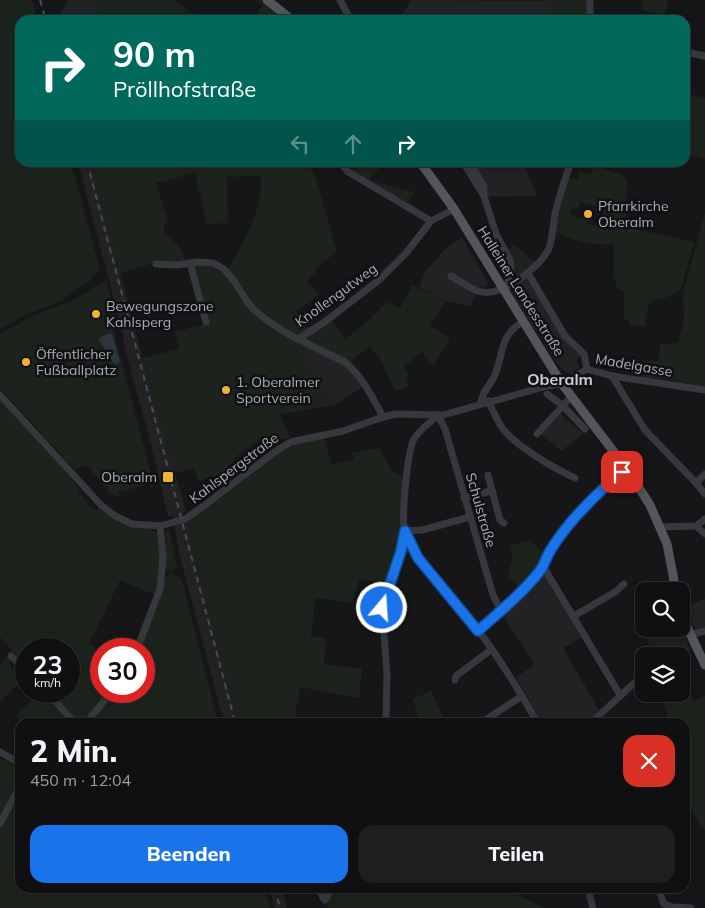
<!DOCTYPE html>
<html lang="de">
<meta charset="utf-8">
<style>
:root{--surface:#101012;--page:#1e1e20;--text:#f1f3f6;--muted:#9c9d9f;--line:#303032;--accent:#1a73e8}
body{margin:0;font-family:Mulish,sans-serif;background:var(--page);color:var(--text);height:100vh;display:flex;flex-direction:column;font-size:19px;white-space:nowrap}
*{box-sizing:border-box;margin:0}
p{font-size:16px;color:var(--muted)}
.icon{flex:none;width:28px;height:28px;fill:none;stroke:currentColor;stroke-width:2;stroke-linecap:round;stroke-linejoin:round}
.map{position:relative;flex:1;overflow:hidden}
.panel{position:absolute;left:15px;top:718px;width:675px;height:175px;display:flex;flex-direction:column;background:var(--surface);border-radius:15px;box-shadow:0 2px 8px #0003,0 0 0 1px var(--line)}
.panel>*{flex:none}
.top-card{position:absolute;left:15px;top:15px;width:675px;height:152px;border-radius:15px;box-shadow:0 2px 8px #0003,0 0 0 1px var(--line);background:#00695c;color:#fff;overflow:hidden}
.fabs{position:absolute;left:635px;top:582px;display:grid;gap:10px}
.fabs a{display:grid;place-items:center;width:55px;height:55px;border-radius:10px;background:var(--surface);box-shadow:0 2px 8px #0003,0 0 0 1px var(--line);font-size:25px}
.speed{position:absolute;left:15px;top:638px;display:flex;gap:10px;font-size:25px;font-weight:700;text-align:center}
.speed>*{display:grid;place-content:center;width:65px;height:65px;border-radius:50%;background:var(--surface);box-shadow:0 2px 8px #0003,0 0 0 1px var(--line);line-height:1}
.speed small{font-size:12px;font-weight:400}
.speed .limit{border:8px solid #d22;background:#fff;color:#111}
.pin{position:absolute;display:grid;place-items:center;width:42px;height:42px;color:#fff;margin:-21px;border-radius:10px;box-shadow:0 2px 8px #0006}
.me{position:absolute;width:55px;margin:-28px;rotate:18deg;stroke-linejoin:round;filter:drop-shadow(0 0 4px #0008)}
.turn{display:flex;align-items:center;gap:18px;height:105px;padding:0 15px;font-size:22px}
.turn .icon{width:65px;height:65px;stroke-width:2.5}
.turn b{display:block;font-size:35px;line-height:42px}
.lanes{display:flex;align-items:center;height:48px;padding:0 15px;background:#0003;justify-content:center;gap:25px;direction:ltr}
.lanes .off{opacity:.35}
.round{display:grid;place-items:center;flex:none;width:52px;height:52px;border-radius:15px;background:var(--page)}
.headline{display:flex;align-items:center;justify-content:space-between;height:85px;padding:0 15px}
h1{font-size:30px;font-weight:800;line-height:38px}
.primary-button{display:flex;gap:10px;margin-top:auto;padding:10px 15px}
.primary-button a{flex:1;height:58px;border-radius:15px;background:var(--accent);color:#fff;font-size:20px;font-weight:800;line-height:58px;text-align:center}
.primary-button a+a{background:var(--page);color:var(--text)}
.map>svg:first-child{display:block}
</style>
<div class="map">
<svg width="705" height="908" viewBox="0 0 705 908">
<rect width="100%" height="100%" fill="#161618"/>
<g fill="#222225">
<path d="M68,0H92L102,20H57Z"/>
<path d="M411,0L552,1L553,20H402L401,17Z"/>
<path d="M78,163H91L142,356L186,511L183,513L185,522L190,530V537L238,722H224L179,553L173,516L168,517L153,452L123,341L124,337Z"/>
<path d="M467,163H527L526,168L528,175L537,192L535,196L487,197Z"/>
<path d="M462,237L488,282L487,286L478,288L453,274L477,292L470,306L445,301L419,287L426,271L444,250Z"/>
<path d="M525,277H527L582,356L576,360L580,367L570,374L564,371L556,362L512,294L510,289Z"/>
<path d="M295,340L346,366L363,387L335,405L294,345Z"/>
<path d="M558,412L583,434L561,451L538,431Z"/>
<path d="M544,573L583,637L563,648L599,710L587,722H546L540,719L516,677L535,664L501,614L541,574Z"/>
<path d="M705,599V627L697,629L693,626L686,606Z"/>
<path d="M269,888H282L287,908H275Z"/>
</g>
<g fill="#1c231d" fill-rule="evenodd">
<path d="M0,0H32L38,20H20V162L71,163L100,269L90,281L78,287L63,300L25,315L0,329Z"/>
<path d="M92,0H174L201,20H102Z"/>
<path d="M256,0H260L285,20H251L263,5Z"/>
<path d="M542,0H587L588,20H553L552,1H542Z"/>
<path d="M643,0H668L665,15L641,10Z"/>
<path d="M685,93L705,98V159L685,154Z"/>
<path d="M91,163H307L315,176L337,252L322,263L307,282L320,294L296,311L308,329L297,335L291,333L262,313L247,299L227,271C245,239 262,213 261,176L227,177L228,223L207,224L195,173L156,183L168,221L164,226V231C171,239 186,250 185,261L154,263L120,273Z"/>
<path d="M362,163H384L368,180L414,192L408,203L354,171Z"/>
<path d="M594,166L623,175L627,181L625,227L694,242L681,289C662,307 646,287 646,326L630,325L628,320H624V291L617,289L614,274V244C588,245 578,242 555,232L568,177L577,180L579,171L591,174ZM580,202L604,208L603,213L608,217L606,222L603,224L597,222L596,226L586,223L587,220L576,218L575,215L570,214L571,208L578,209Z"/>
<path d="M705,213V387L670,380L636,377L634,360L659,361L660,343L669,344L678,342L684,322L683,293Z"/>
<path d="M514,244L535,263L514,278L512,277L513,258L508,251Z"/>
<path d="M207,264C231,272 232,289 247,305C259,317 281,330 295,340L294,345L335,405L280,414L290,437L264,444L261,439L239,454L216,482L214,475L201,481L198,480L194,468L175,473L143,358L179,349L175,332L209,323L194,266Z"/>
<path d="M106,281L119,327L113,329L154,486L151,488L150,484L119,492L120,497L110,493L89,467L83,466L75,470L0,388V334L32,316L69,302Z"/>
<path d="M412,285L445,301L430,326L450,338L434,366L422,352L404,366L409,377L407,378L408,387L395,391L381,360L369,347L350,362L306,339V337L331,319L345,339L367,322L387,302L400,308Z"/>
<path d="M0,400L71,478L80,491L79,493L91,507L97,510L98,508C110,517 121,525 136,528C142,529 149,528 155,531C166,539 158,584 155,595L120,580L89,643L101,651V691H110L84,722H77L48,691H69V649H26V667L0,637Z"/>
<path d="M325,438L331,465L354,460L352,453L379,448L392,471L403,476L402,533L395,565L387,586L360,578L352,603L315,598L311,636L326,638L324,664L362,669L359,698L300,687L294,722H238L190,537V530L187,529L185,522L219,499L287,447Z"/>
<path d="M169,528L177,567L171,571L166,569L165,536V532Z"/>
<path d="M530,540L544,554L532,575L520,588L508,575L513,559L510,546Z"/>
<path d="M169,574L178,576L182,581L218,722H91L115,691H144V649H139L162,589L165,579Z"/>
<path d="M644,629H681L691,650L670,656H652Z"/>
<path d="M8,657L12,660L9,663L13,668L20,665L26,673V676L0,702V664Z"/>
<path d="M681,684H685L693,701L705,696V830L698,821L685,797V722H669L661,694H681Z"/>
<path d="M41,691H43L71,722H23L16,716Z"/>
<path d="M431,691L446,722H411L419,720L413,699Z"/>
<path d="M0,759L14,762L20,765L12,776L19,781L0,818Z"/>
<path d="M20,791V888H265L270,908H0V830Z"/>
<path d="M333,888H506L544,908H327Z"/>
</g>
<path fill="#2c353c" d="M110,333L112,334L120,361L119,363L115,365L99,340V338Z"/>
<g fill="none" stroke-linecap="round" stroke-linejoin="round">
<g stroke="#37383d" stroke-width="7">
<path d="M340,0L351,20"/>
<path d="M590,0V20"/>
<path d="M685,52L705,56"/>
<path d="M340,162L347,171L431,221"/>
<path d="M463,162L484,196L496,234L510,260L511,269L507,286"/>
<path d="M470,162L484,187V196"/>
<path d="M190,263L206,322"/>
<path d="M156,264L177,265L198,262L213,263L224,269L234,281L246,300L254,310L265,319L288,334L345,362C362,376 373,398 383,417"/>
<path d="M528,273L565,336L584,354L587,369"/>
<path d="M451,276C459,280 473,291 482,292C502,296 542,266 549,248C553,237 553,225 555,214C559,196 565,179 571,162"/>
<path d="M298,339L326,321L379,280L406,253L431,221L454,209"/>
<path d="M612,376L645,430L696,483"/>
<path d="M547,394L562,405L585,429"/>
<path d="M0,395L101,505L115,516L132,524L160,526L185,519L205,505L276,451L291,442L343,431L383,417L396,414L443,415L547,386L562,384L587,369L612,376L705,390"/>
<path d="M488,401C493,410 497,421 503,429C516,446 555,469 575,478"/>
<path d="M481,403C482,392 488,388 493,379C504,358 498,335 523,322"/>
<path d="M438,415C430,423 420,429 414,439C407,453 401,519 405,533C417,566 456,602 478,630C500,659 519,690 537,722"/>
<path d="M438,415L445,429L493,595L501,611"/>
<path d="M537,434L569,399"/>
<path d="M705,474L696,483L705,494"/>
<path d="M488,475L500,520L504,523"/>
<path d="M464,498L491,491"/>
<path d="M696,526L705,534"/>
<path d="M661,527L696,526L705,519"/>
<path d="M543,566L620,695"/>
<path d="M574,616L615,592L624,584"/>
<path d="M479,631C499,612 521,594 539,572C544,565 546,556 551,549C573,519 598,492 627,469"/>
<path d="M690,635L705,631"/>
<path d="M137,649L160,589L163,558L160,526"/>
<path d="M11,656L26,670"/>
<path d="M455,680L456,676L492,649"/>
<path d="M46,691L74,722"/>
<path d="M87,722L112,691"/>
<path d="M386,722L387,673L382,608L401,551L405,531L422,530L470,517"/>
<path d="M482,722L522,696"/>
<path d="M592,722L644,674"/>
<path d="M0,752L20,763"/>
<path d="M0,824L20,785"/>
<path d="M319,888L323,898L325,900L327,898L330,888"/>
<path d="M588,888L593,908"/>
<path d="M658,888L664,904L672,907L691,908"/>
</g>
<g stroke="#53555c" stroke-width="9">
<path d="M267,0L292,20"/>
<path d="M420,162L454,209L562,384L627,469L650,505L667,544L676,591"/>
<path d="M681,611L686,625L705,665"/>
</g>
<g stroke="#4a4c52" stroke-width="2" stroke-dasharray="6 5" stroke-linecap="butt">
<path d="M40,0L46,20"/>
<path d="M87,162L235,722"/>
<path d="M275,888L280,908"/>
</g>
</g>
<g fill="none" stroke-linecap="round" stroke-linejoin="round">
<g stroke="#114b97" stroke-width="12">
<path id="route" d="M382,608L401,551L405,531L418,558L478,631C499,612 522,594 539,572C544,566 546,558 550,551C568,521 595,495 622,472"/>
</g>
<use href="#route" stroke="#1a73e8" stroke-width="9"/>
</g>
<g fill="#f2b134" stroke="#111113" stroke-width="2">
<circle cx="588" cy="214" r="5"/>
<circle cx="96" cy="314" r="5"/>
<circle cx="26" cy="362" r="5"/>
<circle cx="226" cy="390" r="5"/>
<rect x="162" y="471" width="12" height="12" rx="2.5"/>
</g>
<g text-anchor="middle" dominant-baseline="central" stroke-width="5" stroke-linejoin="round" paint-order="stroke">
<g font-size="14" fill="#a8adb8" stroke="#111113" text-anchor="start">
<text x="598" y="206">Pfarrkirche<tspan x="598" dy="16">Oberalm</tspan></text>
<text x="106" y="306">Bewegungszone<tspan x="106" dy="16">Kahlsperg</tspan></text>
<text x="36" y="354">Öffentlicher<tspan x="36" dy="16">Fußballplatz</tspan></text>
<text x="236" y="382">1. Oberalmer<tspan x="236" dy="16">Sportverein</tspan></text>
<text x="157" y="477" text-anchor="end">Oberalm</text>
</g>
<g font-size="14" fill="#a8adb8" stroke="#111113">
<text transform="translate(521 291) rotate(58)">Halleiner Landesstraße</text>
<text transform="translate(336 295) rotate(-36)">Knollengutweg</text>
<text transform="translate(634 365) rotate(10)">Madelgasse</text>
<text transform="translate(234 468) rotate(-37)">Kahlspergstraße</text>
<text transform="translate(481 510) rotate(74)">Schulstraße</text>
</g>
<g font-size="16" font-weight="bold" fill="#c9ccd4" stroke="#111113">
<text x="560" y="379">Oberalm</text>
</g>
</g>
</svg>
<div class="fabs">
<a><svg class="icon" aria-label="search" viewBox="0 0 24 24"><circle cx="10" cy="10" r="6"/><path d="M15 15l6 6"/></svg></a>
<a><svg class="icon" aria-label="layers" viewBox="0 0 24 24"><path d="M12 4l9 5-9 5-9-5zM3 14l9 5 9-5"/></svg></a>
</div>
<div class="speed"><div>23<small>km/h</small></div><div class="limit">30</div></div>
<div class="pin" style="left:622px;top:472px;background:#d93025"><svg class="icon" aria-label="arrive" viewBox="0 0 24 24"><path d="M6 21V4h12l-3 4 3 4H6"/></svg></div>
<svg class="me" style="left:382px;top:608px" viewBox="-20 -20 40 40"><circle r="17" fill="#1a73e8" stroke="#fff" stroke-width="3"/><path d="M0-11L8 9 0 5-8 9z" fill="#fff"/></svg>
<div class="top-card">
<div class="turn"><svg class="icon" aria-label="right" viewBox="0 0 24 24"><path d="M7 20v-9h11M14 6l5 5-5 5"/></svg><div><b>90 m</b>Pröllhofstraße</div></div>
<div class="lanes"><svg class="icon off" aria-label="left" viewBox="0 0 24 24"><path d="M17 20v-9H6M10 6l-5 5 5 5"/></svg><svg class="icon off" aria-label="ahead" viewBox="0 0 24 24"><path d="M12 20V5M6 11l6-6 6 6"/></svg><svg class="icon" aria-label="right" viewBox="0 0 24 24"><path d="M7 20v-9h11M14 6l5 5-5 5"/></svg></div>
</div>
<section class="panel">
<div class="headline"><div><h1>2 Min.</h1><p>450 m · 12:04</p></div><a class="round" style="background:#d93025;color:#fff"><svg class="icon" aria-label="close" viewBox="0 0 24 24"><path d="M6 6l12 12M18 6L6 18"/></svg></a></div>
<div class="primary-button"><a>Beenden</a><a>Teilen</a></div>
</section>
</div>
